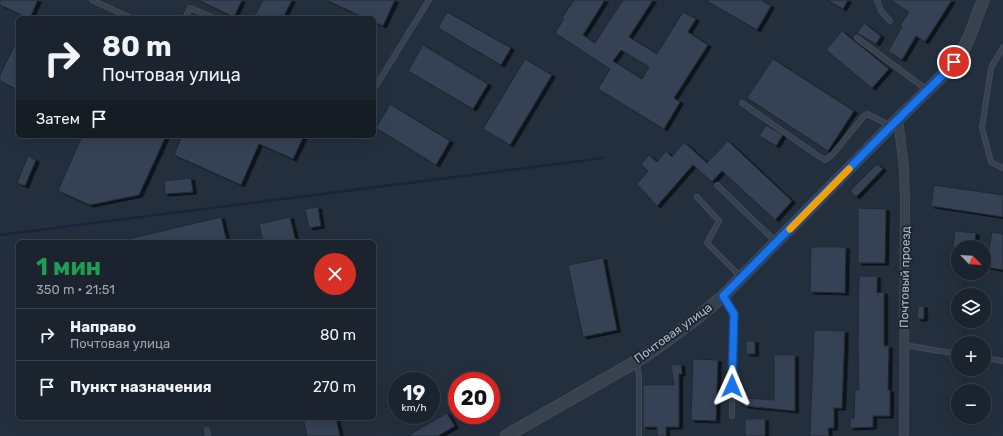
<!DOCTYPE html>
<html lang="ru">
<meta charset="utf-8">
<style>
:root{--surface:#1b232e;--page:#242b36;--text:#f1f3f6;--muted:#a0a4aa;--line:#39404a}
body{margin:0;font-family:Rubik,sans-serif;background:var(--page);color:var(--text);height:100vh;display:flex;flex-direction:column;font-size:15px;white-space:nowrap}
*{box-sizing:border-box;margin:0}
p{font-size:13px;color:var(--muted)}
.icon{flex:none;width:22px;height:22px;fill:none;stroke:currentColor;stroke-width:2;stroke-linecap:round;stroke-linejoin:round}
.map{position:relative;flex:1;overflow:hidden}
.panel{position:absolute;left:16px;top:240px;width:360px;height:180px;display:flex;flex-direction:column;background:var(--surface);border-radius:6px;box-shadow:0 4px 16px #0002,0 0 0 1px var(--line)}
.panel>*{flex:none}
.guide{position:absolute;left:16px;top:16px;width:360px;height:122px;border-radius:6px;box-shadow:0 4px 16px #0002,0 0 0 1px var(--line);background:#1b232e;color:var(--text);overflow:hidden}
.needle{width:26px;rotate:115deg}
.controls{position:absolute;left:951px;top:240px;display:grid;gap:8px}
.controls a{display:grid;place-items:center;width:40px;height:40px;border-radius:50%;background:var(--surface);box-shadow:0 4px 16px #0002,0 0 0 1px var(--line);font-size:20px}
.speed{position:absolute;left:388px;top:372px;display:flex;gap:8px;font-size:20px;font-weight:700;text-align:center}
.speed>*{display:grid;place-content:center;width:52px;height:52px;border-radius:50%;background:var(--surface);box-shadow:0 4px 16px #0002,0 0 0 1px var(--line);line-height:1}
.speed small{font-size:10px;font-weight:400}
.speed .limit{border:6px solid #d22;background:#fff;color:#111}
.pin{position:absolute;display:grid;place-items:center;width:34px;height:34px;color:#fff;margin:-17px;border:2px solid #fff;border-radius:50%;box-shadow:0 1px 4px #0007}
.me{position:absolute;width:44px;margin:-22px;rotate:1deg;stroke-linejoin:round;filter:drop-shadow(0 0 3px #0008)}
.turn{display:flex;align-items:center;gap:14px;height:84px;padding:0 20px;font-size:18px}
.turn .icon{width:52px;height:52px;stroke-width:2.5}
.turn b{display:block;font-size:28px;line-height:34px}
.then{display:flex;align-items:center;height:38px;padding:0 20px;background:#0003;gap:8px;font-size:15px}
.round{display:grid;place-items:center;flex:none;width:42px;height:42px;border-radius:21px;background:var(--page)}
.summary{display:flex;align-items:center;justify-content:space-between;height:68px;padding:0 20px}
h1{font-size:24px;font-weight:700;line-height:30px;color:#1e9e55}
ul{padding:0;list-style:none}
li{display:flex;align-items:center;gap:12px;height:52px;padding:0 20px;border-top:1px solid var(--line)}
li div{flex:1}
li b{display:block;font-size:15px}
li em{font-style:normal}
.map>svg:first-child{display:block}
</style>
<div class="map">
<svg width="1003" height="436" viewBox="0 0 1003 436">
<defs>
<filter id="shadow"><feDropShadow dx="3.5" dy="2" stdDeviation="0" flood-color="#0009"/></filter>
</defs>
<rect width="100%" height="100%" fill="#242f3e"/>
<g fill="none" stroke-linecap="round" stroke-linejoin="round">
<g stroke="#17263c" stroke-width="2.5">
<path d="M0,235L604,158"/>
<path d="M908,436L909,182"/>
</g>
</g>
<g fill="#364354" stroke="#1f2835" fill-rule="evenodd" filter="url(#shadow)">
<path d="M0,0H38L30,18H28L0,5Z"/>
<path d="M198,0H242L234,17Z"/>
<path d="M263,0H292L283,18H254Z"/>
<path d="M326,0H395L383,26L374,22V18H365Z"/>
<path d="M574,0H605L583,35L595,43L623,0H653L629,37L657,54L683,12L696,19L688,32L708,45L674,98L680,102L664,129L598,89L610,69L555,33L564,19L562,18ZM621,50L649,67L642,79L613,61Z"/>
<path d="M705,0H761L771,6L757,30Z"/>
<path d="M827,0H848L843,9Z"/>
<path d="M890,0H952L925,42L916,36L902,60L888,51L902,27L900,26L909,12Z"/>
<path d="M447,12L511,48L501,65L438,28Z"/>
<path d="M864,23L881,36L876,44L857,33Z"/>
<path d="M842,31L889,69L872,88L826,50Z"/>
<path d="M18,38V90L0,81V75Z"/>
<path d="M423,45L488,84L473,109L408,71Z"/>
<path d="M525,59L552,75L510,145L483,129Z"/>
<path d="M773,59L854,111L828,151L747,98Z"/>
<path d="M390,104L450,141L436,165L376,128Z"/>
<path d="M766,125L783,135L776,146L759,136Z"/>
<path d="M82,136H166L139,195L90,205L58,191Z"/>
<path d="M182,136H304L293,159L259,144L241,185L174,155Z"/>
<path d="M728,141L792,201L775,220L722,171L712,182L693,165L657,206L637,184L648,171L641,164L649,155L657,162L666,151L672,157L684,142L707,163Z"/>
<path d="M28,156L36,160L25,186L17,183Z"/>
<path d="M877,164L883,169L856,197L850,191Z"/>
<path d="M191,178L193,192L165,194L164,181Z"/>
<path d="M934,185L1003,195V217L931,206Z"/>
<path d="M318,207L321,226L309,228L305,209Z"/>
<path d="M858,208L886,209L885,263H858Z"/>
<path d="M221,217L227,242H129L128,239Z"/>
<path d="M290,217L296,242H263L259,224Z"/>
<path d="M955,231L976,233L974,247H953Z"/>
<path d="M992,232L1003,234V270L986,267Z"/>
<path d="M811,247H846L845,293L810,292Z"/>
<path d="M603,258L617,330L583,337L568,265Z"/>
<path d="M859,276H877V293L884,292V346H889L888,390H890V416H873V427L850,428V419L854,418L855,390H859L858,343Z"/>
<path d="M918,306H924V319H917Z"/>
<path d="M814,330L845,331L842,408H834V428H828L829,436H810Z"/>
<rect x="746" y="341" width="9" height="13"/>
<path d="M774,355H795V411L744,406V398L774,400Z"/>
<path d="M693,359L718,360L716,421L691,420Z"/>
<path d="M681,364L682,374H679V427H666V436H657V427H643V385H674L671,365Z"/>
<path d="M447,413L455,426L438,436H407Z"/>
<path d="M303,418H336L340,436H307Z"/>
<rect x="745" y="419" width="20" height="17"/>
</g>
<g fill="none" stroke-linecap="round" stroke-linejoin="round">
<g stroke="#414a57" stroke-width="6">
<g id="service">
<path d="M92,0L131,18"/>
<path d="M877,0L881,11L890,21"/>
<path d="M185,18L190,8L214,18"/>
<path d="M857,38L926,89"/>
<path d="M1003,47L991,68L982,128L991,162L1003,168"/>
<path d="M374,89L429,0"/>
<path d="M742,103L817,155L825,160L832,155L864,116L867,114L889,125"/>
<path d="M717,185L776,242"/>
<path d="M697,197L719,221L707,243L741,277"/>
<path d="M723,296L734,314L732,416"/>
<path d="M904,345L958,354"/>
<path d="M984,358L1003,361"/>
<path d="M637,363L639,376V436"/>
<path d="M207,430L208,436"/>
</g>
</g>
<g stroke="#414a57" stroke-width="10">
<path id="minor" d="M898,119L904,168L905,199L904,436"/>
</g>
<g stroke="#414a57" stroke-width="13">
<path id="tertiary" d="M506,436L637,361L665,342L696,319L723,296L891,126L947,71L962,53L970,35L983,0"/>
</g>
<use href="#service" stroke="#38414e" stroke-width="4"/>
<use href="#minor" stroke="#38414e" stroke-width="8"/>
<use href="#tertiary" stroke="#38414e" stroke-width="11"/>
</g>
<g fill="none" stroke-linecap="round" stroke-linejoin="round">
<g stroke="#114b97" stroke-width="10">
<path id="route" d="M732,386L734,314L723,296L891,126L947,71L954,62"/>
</g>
<use href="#route" stroke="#1a73e8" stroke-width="7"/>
<path stroke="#f59e0b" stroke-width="7" d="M790,229L849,169"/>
</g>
<g text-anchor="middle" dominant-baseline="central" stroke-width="4" stroke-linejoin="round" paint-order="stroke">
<g font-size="12" fill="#b4bcc9" stroke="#1d2633">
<text transform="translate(905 277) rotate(-89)">Почтовый проезд</text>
<text transform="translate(673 333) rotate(-36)">Почтовая улица</text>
</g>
</g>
</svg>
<div class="controls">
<a><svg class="needle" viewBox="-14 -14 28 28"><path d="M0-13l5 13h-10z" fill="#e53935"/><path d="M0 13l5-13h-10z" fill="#a0a4aa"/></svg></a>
<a><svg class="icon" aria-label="layers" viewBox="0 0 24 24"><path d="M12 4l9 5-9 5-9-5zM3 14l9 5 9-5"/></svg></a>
<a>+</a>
<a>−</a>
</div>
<div class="speed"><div>19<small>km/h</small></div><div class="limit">20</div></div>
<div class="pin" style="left:954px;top:62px;background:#d93025"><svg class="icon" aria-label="arrive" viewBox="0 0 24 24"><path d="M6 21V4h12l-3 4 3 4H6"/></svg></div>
<svg class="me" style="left:732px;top:386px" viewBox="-20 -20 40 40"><path d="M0-17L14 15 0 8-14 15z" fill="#1a73e8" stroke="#fff" stroke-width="4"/></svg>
<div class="guide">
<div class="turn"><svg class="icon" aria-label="right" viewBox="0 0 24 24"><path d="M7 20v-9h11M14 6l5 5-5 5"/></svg><div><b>80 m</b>Почтовая улица</div></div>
<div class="then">Затем<svg class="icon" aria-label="arrive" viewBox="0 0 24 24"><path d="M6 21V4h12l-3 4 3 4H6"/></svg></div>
</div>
<section class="panel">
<div class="summary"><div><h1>1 мин</h1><p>350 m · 21:51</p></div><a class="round" style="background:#d93025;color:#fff"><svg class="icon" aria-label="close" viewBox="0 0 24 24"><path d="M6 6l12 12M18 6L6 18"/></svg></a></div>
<ul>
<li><svg class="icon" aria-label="right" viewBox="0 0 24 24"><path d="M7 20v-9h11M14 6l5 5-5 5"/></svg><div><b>Направо</b><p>Почтовая улица</p></div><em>80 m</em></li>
<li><svg class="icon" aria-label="arrive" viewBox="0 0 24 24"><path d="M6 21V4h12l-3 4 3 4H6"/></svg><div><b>Пункт назначения</b></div><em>270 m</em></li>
</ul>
</section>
</div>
